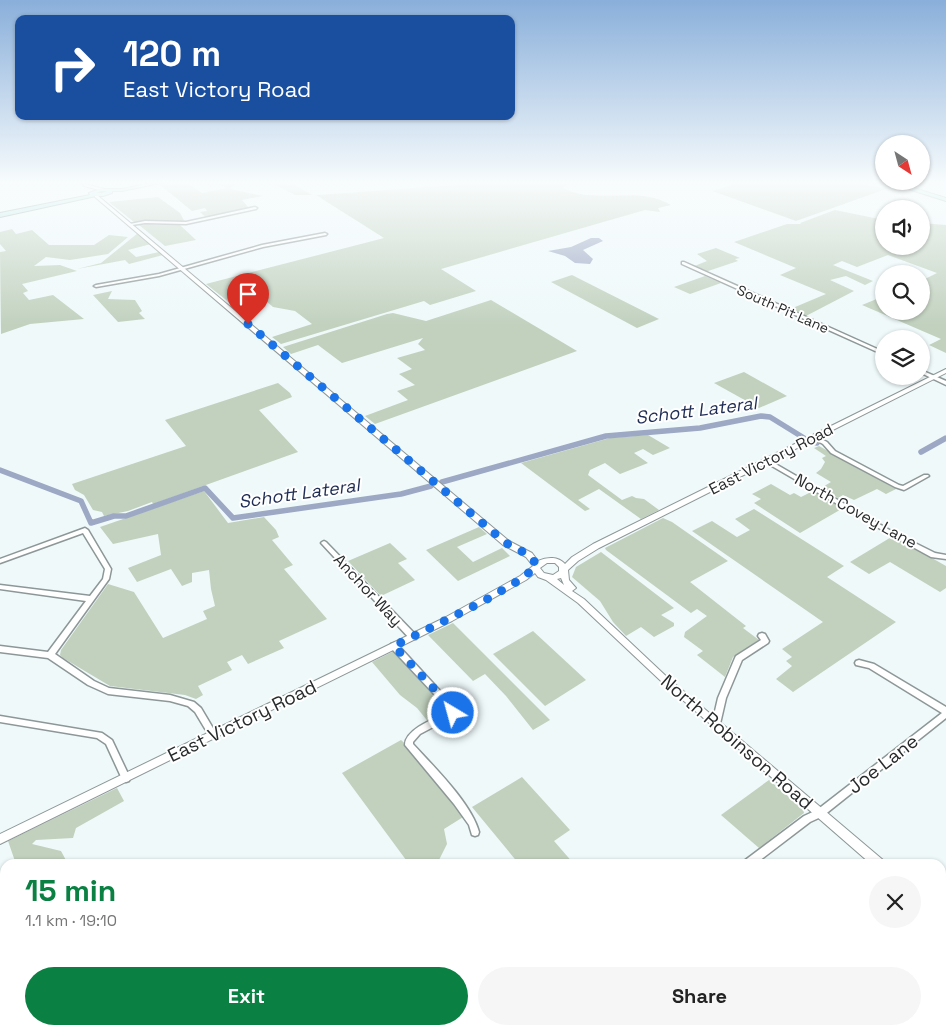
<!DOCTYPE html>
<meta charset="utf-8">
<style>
:root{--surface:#fff;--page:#f6f6f6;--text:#222;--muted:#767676;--accent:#0b8043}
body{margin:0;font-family:"Space Grotesk",sans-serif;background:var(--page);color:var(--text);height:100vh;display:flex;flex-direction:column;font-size:19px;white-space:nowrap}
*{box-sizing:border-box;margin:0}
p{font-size:16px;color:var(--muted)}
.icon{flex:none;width:28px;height:28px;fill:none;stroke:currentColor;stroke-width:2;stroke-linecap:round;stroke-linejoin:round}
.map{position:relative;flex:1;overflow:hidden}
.side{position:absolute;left:0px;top:859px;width:946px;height:176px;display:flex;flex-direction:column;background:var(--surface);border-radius:15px 15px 0 0;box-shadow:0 1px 4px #0004}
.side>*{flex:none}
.guide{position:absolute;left:15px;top:15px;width:500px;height:105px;border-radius:10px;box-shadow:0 1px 4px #0004;background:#1a4fa0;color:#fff;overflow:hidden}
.needle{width:32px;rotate:144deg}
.buttons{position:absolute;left:875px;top:135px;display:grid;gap:10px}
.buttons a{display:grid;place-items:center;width:55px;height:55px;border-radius:50%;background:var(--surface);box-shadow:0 1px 4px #0004;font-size:25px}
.pin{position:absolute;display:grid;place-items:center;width:42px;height:42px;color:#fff;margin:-51px -21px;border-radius:50% 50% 50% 0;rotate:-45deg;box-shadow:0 0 5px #0007}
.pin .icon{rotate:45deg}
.me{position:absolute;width:55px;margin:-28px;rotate:323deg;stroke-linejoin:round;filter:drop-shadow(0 0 4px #0008)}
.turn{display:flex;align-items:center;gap:18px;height:105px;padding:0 25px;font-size:22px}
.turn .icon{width:65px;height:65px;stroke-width:2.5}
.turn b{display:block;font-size:35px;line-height:42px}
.round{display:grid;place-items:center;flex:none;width:52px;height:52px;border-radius:26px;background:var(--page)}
.summary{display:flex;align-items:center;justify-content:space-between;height:85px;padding:0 25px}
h1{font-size:30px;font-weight:600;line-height:38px;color:var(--accent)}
.action{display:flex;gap:10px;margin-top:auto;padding:10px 25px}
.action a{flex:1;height:58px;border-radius:30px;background:var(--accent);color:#fff;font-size:20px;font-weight:600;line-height:58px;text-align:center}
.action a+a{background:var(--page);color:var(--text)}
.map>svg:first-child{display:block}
</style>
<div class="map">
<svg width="946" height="1034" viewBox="0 0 946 1034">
<rect width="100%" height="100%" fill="#eff9fa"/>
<g fill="#c1d1be">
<path d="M175,181H184L202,193L227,188L209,181L238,182L230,189L263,196L242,200L249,208L208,219L200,212L207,211L205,208L192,211L159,184Z"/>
<path d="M268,181H288L312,195H295Z"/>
<path d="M496,181H571L563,188C596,205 639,185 671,205L658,208L660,212L645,210L441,269L476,291L430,305L424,301L281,344L272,337L312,324L295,311L273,307L259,295L251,302L235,307L206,284L384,238L316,195L498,182Z"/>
<path d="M745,181H800C810,184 819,180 831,181C850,182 870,186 889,188L796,221L712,191Z"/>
<path d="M158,197L180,213L185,222H134L109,202Z"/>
<path d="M835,210L884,220V246H921V223L946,225V353L929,345L941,339L862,305L884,296V311H921V281L937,273L888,255L857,267L842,261L833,265L873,281L865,285L846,276L830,280L854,291L804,317L788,310L826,294L780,275L796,268L734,242L787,224H801L800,223Z"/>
<path d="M139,225H180L196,240L165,246Z"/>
<path d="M12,229L16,234L32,230L49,245H94L109,235L128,237L108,254L70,260L46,257L34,266L60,265L77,271L22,284L28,291L23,293L29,300L53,295L84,319L30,324L1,334L0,252L6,251L0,244V232Z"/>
<path d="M138,233L151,244L128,250L136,257L159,252L163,255L129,264L125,260L77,269L101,263Z"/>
<path d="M716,248L740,258L735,259L738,261L705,272L692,267L707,261L697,254Z"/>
<path d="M572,275L659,319L637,328L551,282Z"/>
<path d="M705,276L721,283L690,294L674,287Z"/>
<path d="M112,291L108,299L135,300L142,311L139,313L145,319L118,322L93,295Z"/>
<path d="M491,300L577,351L375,424L365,416L408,400L397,391L415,385L399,374L412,369L397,358L425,350L418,344L423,338L342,363L318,345L291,354L283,347L387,314L393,313L426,321Z"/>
<path d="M744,372L787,396L759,408L714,383Z"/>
<path d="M278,383L290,393L292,397L259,410L298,452L153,504L152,502L128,511L104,516L102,512L93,510L84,495L75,490L72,484L186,446L165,420Z"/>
<path d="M648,435L670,448L653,455L643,449L634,453L648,463L620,474L605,463L590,470L588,475L622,500L632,496L636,498L644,499L659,510L641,519L599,489L578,500L590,509L585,511L521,463L610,438Z"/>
<path d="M819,446L896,489L886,494L877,489L854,500L843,495L838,498L821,488L831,482L816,473L821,469L825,462L822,458L826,456L814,448Z"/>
<path d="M771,484L790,495L794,493L801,497L815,490L845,507L800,533L754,503L761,499L752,494Z"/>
<path d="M204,491L228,523L264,517L276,530L279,537L272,540L293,565L284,569L327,619L279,641L284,648L248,664L242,655L227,662L232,670L198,686L203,695L196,699L185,695L110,686L63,658L60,655L61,650L108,584L134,592L163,638L207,619L203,611L215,606L211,589L209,570L192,573V582L182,586L171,569L137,582L128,568L161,555L158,534L113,544L100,527Z"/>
<path d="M754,509L844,566L827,577L896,622L793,692L776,679L792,666L786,661L792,657L782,649L823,622L692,531L712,521L737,537L750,530L735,519Z"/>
<path d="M663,518L672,522L728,561L690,582L746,626L743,628L759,640L733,657L725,677L697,655L703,651L684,637L685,632L707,616L697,609L691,613L606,550L605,548Z"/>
<path d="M479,527L487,534L457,547L473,562L502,548L510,556L458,581L426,550Z"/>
<path d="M893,536L946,566V588L940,592L890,562L869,574L850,562Z"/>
<path d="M390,543L407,559L398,563L415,580L381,596L348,561Z"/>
<path d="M601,552L674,608L661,615L674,623V626L654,637L641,627L626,636L613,622L600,601L572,577L576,567Z"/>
<path d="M453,623L550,720L533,730L506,696L485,674L473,681L428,635Z"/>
<path d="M533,631L586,680L545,706L493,654Z"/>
<path d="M398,649L454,711L430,724L417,708L400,695L372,662Z"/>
<path d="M401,740L418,755L468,814L444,829L447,844L437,864H409L342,773Z"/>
<path d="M522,777L570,830L554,841L574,864H519L472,807Z"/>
<path d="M769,780L803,809L804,813L759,848L721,815Z"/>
<path d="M117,788L124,801L76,828L73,838L36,840L32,844L61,851L68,864H16L8,841Z"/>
<path d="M5,980V1030H172L166,1034H0V982Z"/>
</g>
<path fill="#9ca8c4" d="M591,238H599L603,241L583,250L593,259L590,264L575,263L565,256L548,251L571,247Z"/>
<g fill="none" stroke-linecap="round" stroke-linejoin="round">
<g stroke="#9ca8c4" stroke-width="5.5">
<path d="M813,442L817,443"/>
<path d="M921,452L946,438"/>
<path d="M0,470L81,501L91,523L114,516H126L205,488L233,518L401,494L431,486"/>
<path d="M442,482L606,436L700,428L761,416L770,417L804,438"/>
</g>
<g stroke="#8e9797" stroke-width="3">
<g id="minor">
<path d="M255,207L257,208L256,209L186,224L145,223L132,225L130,224L145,221L186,222Z"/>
<path d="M325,233L327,234L326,235L263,247L159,276L96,287L94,286L96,285L159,274L262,245Z"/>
<path d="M682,262H684L884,352V355L682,264Z"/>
<path d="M921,370L946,381V385L921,373Z"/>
<path d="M814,435L827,442L835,451L899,485L903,486L924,475H928L929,476L906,489L904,490L895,487L831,453L823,444L812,438L811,437L812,436Z"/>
<path d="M767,459L893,532L935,553L946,555V559L931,557L889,534L765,462L764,461L765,460Z"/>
<path d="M85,528L88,530L111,569L109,579L55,654L94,681L109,688L170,695L194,702L201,708L217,735L216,737L213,738L210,737L195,712L188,706L170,701L108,694L88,685L48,658L0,652V646L48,652L86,601L0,589V585L90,596L103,579L105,569L83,533L0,563V559Z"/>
<path d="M324,541L326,542L416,635L417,637L416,639H410L322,544L321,543L322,542Z"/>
<path d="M762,633L765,634L769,641L768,643L742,660L726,698L720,724L719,726L716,727L713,726L712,724L718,698L735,658L736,656L761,640L758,636L759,634Z"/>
<path d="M394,643L397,644L456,708L457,713L456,715L420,734L413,742V744C434,767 471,803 479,832L478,835L475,836L472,835L469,825L454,804L405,745C405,729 436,718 449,712L448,709L391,648L390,646L391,644Z"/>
<path d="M859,660L874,664L946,707V718L823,816L810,822L755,864H742L744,861L804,816L817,810L942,713L869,668L856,665L855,663L856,661Z"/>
<path d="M0,716L102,733L112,740L130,778L129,781L126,782L123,781L106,744L97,738L0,722Z"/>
<path d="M521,1030H535L533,1034H520Z"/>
</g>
</g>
<g stroke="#8e9797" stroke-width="2">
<g id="tertiary">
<path d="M85,184L104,189L105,190L103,191L84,186L83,185Z"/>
<path d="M95,195H97L509,541L532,553L538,561C547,557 558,556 565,564L572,557L593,544L946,369V373L599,548L578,561L568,570L569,580L576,588L572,591L584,599L668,678L883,860L884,864H871L662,682L578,603L546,580L538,577L535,573L526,580L452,621L0,844V834L446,617L520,576L533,566L526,557L503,545L95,197ZM547,563H555L559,567V571L553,575L544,573L540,568ZM561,578L564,585L557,579Z"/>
<path d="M941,913L946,915V928L941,925Z"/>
</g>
</g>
<g stroke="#8e9797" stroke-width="2">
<g id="secondary">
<path d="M161,181H170L122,191H112V193L103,196H96L0,217V213L90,195L89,193L100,189H122ZM101,191H107L102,193H97Z"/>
<path d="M883,181H891L946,198V201Z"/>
</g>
</g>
<use href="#minor" fill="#fff" fill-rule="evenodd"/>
<use href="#tertiary" fill="#fff" fill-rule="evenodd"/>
<use href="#secondary" fill="#b6eae0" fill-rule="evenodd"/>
</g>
<linearGradient id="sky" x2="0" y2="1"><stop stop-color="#89afda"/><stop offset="0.56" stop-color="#f8fcfd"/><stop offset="1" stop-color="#f8fcfd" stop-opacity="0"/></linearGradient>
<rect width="946" height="326" fill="url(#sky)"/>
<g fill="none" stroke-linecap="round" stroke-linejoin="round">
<path stroke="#1a73e8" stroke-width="9" stroke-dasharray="0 16.2" d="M248,324L506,543L529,555L537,565L523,578L484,601L394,646L452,708L453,713"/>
</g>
<g text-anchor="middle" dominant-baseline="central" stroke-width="4" stroke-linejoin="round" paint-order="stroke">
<g font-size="14" fill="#282b2c" stroke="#fff">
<text transform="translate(783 309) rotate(24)">South Pit Lane</text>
</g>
<g font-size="16" fill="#282b2c" stroke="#fff">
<text transform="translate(771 459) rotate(-27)">East Victory Road</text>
<text transform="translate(856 511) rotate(29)">North Covey Lane</text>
<text transform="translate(368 590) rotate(47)">Anchor Way</text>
</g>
<g font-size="18" font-style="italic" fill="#1e2c54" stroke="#fff">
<text transform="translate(696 410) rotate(-7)">Schott Lateral</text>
<text transform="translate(299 493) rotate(-8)">Schott Lateral</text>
</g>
<g font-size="19" fill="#282b2c" stroke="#fff">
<text transform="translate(242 721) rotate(-26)">East Victory Road</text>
<text transform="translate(737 742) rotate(41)">North Robinson Road</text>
<text transform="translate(883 764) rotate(-38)">Joe Lane</text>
</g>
</g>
</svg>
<div class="buttons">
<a><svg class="needle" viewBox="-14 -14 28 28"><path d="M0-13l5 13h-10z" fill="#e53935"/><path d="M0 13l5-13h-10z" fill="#767676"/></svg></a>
<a><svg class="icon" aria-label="sound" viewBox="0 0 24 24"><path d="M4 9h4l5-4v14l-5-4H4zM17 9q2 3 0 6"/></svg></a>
<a><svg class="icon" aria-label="search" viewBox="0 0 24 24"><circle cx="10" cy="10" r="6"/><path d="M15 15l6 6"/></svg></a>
<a><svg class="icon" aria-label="layers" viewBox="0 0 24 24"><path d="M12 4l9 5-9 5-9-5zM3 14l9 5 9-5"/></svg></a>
</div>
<div class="pin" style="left:248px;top:324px;background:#d93025"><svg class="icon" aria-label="arrive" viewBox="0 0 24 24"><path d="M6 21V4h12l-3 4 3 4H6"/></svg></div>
<svg class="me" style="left:453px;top:713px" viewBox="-20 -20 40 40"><circle r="17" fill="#1a73e8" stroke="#fff" stroke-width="3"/><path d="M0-11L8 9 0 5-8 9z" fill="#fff"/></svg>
<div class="guide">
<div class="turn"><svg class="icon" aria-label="right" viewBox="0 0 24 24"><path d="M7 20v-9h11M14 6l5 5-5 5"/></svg><div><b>120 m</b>East Victory Road</div></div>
</div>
<section class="side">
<div class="summary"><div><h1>15 min</h1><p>1.1 km · 19:10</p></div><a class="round"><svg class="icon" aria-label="close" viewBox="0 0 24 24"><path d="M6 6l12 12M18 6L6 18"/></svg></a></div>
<div class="action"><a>Exit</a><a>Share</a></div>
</section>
</div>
